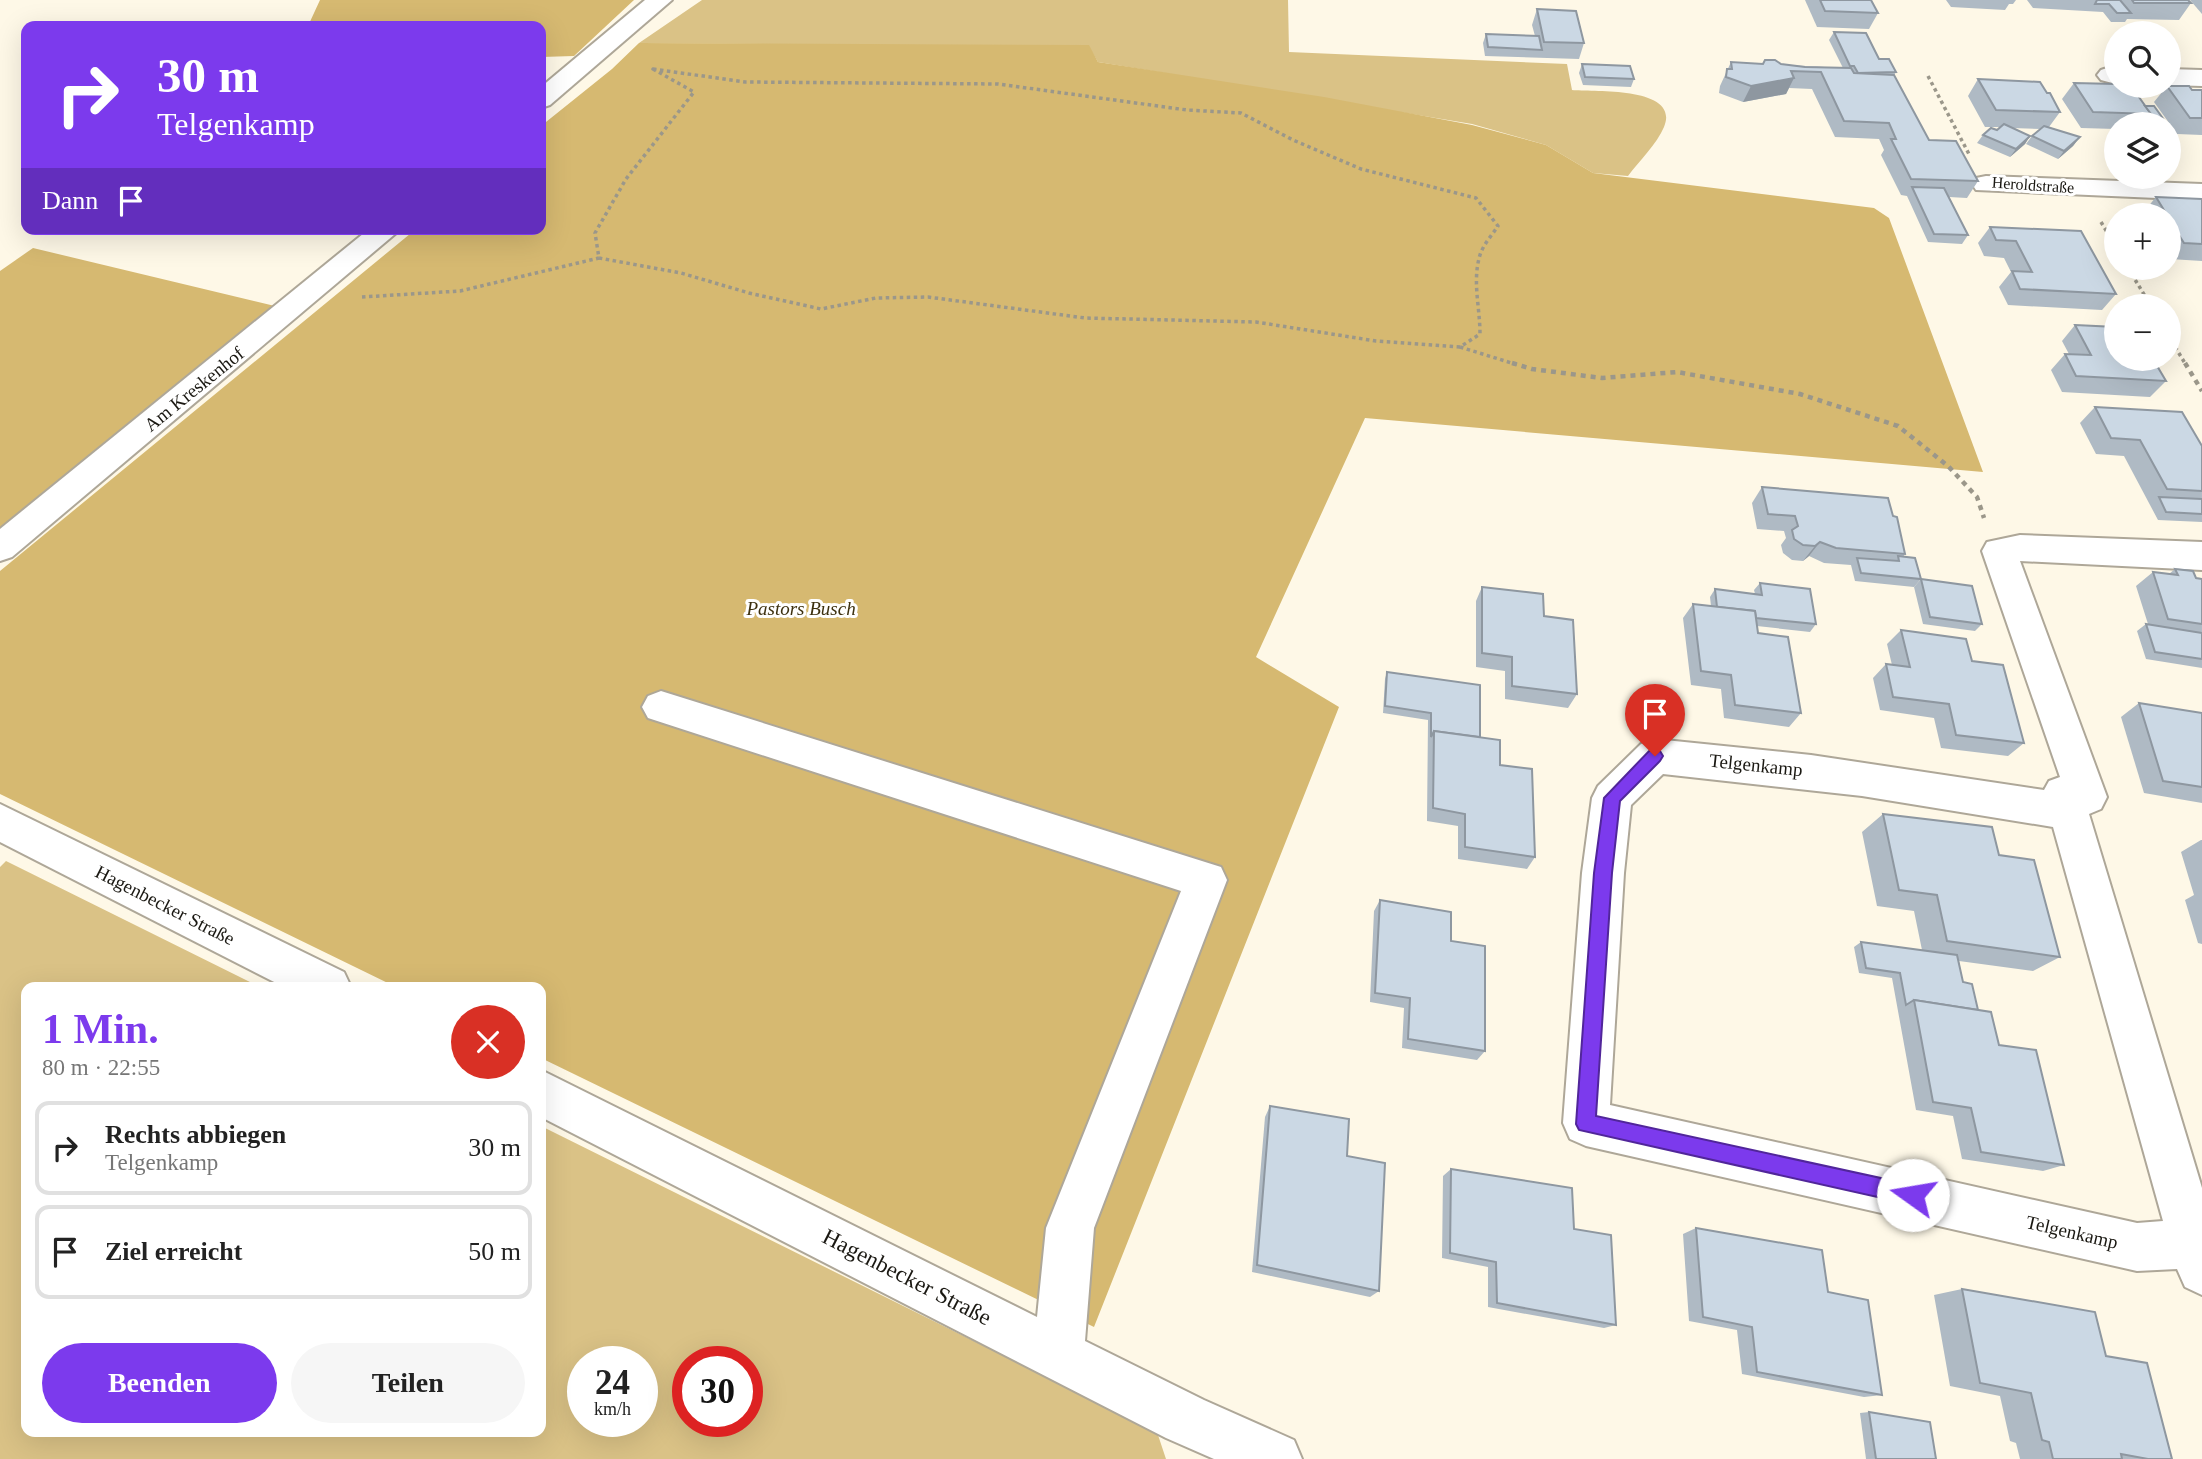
<!DOCTYPE html>
<html lang="de">
<meta charset="utf-8">
<style>
:root{--surface:#fff;--page:#f6f6f6;--text:#222;--muted:#767676;--line:#e0e0e0;--accent:#7c3aed}
body{margin:0;font-family:Georgia,serif;background:var(--page);color:var(--text);height:100vh;display:flex;flex-direction:column;font-size:26px;white-space:nowrap}
*{box-sizing:border-box;margin:0}
p{font-size:23px;color:var(--muted)}
.icon{flex:none;width:38px;height:38px;fill:none;stroke:currentColor;stroke-width:2;stroke-linecap:round;stroke-linejoin:round}
.map{position:relative;flex:1;overflow:hidden}
.panel{position:absolute;left:21px;top:982px;width:525px;height:455px;display:flex;flex-direction:column;background:var(--surface);border-radius:14px;box-shadow:0 7px 28px #0002}
.panel>*{flex:none}
.hud{position:absolute;left:21px;top:21px;width:525px;height:214px;border-radius:14px;box-shadow:0 7px 28px #0002;background:#7c3aed;color:#fff;overflow:hidden}
.controls{position:absolute;left:2104px;top:21px;display:grid;gap:14px}
.controls a{display:grid;place-items:center;width:77px;height:77px;border-radius:50%;background:var(--surface);box-shadow:0 7px 28px #0002;font-size:35px}
.speed{position:absolute;left:567px;top:1346px;display:flex;gap:14px;font-size:35px;font-weight:700;text-align:center}
.speed>*{display:grid;place-content:center;width:91px;height:91px;border-radius:50%;background:var(--surface);box-shadow:0 7px 28px #0002;line-height:1}
.speed small{font-size:18px;font-weight:400}
.speed .limit{border:10px solid #d22;background:#fff;color:#111}
.pin{position:absolute;display:grid;place-items:center;width:60px;height:60px;color:#fff;margin:-72px -30px;border-radius:50% 50% 50% 0;rotate:-45deg;box-shadow:0 0 7px #0007}
.pin .icon{rotate:45deg}
.me{position:absolute;width:77px;margin:-38px;rotate:283deg;stroke-linejoin:round;filter:drop-shadow(0 0 5px #0008)}
.turn{display:flex;align-items:center;gap:24px;height:147px;padding:0 21px;font-size:32px}
.turn .icon{width:91px;height:91px;stroke-width:2.5}
.turn b{display:block;font-size:49px;line-height:60px}
.then{display:flex;align-items:center;height:66px;padding:0 21px;background:#0003;gap:14px;font-size:26px}
.round{display:grid;place-items:center;flex:none;width:74px;height:74px;border-radius:37px;background:var(--page)}
.summary{display:flex;align-items:center;justify-content:space-between;height:119px;padding:0 21px}
h1{font-size:42px;font-weight:700;line-height:52px;color:var(--accent)}
.action{display:flex;gap:14px;margin-top:auto;padding:14px 21px}
.action a{flex:1;height:80px;border-radius:42px;background:var(--accent);color:#fff;font-size:28px;font-weight:700;line-height:80px;text-align:center}
.action a+a{background:var(--page);color:var(--text)}
ul{padding:0;list-style:none}
li{display:flex;align-items:center;gap:21px;height:94px;margin:0 14px 10px;padding:0 7px;border:4px solid var(--line);border-radius:14px}
li div{flex:1}
li b{display:block;font-size:26px}
li em{font-style:normal}
.map>svg:first-child{display:block}
</style>
<div class="map">
<svg width="2202" height="1459" viewBox="0 0 2202 1459">
<rect width="100%" height="100%" fill="#fef8e7"/>
<g fill="#dac286" fill-rule="evenodd">
<path d="M702,0H1288L1289,52L1567,64L1572,90C1593,92 1681,86 1664,127C1657,144 1639,161 1628,176L1593,173L1546,145L1472,124L1098,62L1089,47L639,43Z"/>
<path d="M6,861L260,987H26V1432H541V1126L1157,1432L1166,1459H0V867ZM583,1362H642V1421H583ZM688,1362H747V1421H688Z"/>
</g>
<g fill="#d6b971">
<path d="M320,0H634L574,56L541,57V26H308Z"/>
<path d="M639,43L1089,45L1098,62L1324,97L1472,125L1546,145L1593,173L1874,208L1889,218L1983,472L1365,418L1256,657L1339,707L1094,1327L541,1058V987H396L0,794V571L416,229H541V126L612,69Z"/>
<path d="M33,248L279,307L0,531V271Z"/>
</g>
<g fill="none" stroke-linecap="round" stroke-linejoin="round">
<g stroke="#aea798" stroke-width="4">
<g id="minor">
<path d="M645,0H672L550,105L541,108V87Z"/>
<path d="M2110,67L2116,68V84L2101,80L2097,75L2101,70Z"/>
<path d="M2168,69L2202,70V86L2168,85Z"/>
<path d="M1986,176L2202,184V200L1976,190L1972,184L1976,178Z"/>
<path d="M369,229H401L12,557L0,561V529Z"/>
<path d="M2020,535L2202,542V570L2020,561L2107,797L2101,809L2089,814L2202,1188V1295L2185,1287L2177,1269L2137,1271L1586,1146L1570,1139L1563,1123L1582,873L1592,798L1598,786L1641,744L1655,739L1811,755L2044,790L2049,781L2060,777L1982,551L1987,542ZM1663,774L1862,796L2053,827L2163,1221L2137,1223L1610,1105L1624,873L1631,805Z"/>
<path d="M661,691L1221,867L1227,880L1094,1228L1085,1341L1204,1400L1294,1440L1302,1459H1214L1166,1438L541,1117V1070L1037,1317L1046,1228L1181,891L648,718L642,707L648,696Z"/>
<path d="M0,804L344,972L351,987H284L0,842Z"/>
</g>
</g>
<g stroke="#9b978a" stroke-width="3.5" stroke-dasharray="3.5 3.5" stroke-linecap="butt">
<path d="M653,69L745,82L998,84L1187,110L1241,113L1293,140L1361,169L1476,198L1498,226C1492,235 1483,245 1480,255C1472,281 1480,307 1480,334L1460,347L1376,341L1256,322L1085,318L928,297L876,298L821,309L749,293L681,273L599,258L595,233L626,179L694,92Z"/>
<path d="M1928,76L1970,156"/>
<path d="M2101,222L2116,247"/>
<path d="M2128,268L2151,306"/>
<path d="M362,297L460,291L599,258"/>
<path d="M2168,335L2186,365"/>
<path d="M1460,347L1518,365"/>
</g>
<g stroke="#9b978a" stroke-width="4.5" stroke-dasharray="5 5" stroke-linecap="butt">
<path d="M1512,363L1532,369L1602,378L1677,372L1800,394L1898,426L1948,466L1977,497L1984,518"/>
<path d="M2185,363L2202,391"/>
</g>
<use href="#minor" fill="#fff" fill-rule="evenodd"/>
</g>
<g fill="#afbac4">
<path d="M1805,0H1871L1878,13L1869,29L1817,27Z"/>
<path d="M1946,0H2016L2013,4H2009L2005,10L1951,7Z"/>
<path d="M2027,0H2188L2191,3L2179,20L2127,19L2125,22H2111L2103,12L2033,8Z"/>
<path d="M2190,0H2202V14Z"/>
<path d="M1537,9L1584,43L1579,59L1485,56L1483,43L1486,34L1535,36L1532,25Z"/>
<path d="M1834,32L1879,59L1896,72L1894,75L1929,140L1978,181L1967,198L1949,197L1968,235L1962,244L1928,242L1907,196L1901,195L1881,155L1884,150L1879,139L1835,137L1812,89L1789,88L1786,94L1743,102L1719,93L1720,86L1731,62L1843,68L1829,40Z"/>
<path d="M1582,64L1634,79L1631,87L1583,85L1579,73Z"/>
<path d="M1978,79L2060,112L2049,127L2080,137L2073,146L2058,159L2026,144L2032,136L2041,129L2012,128L2030,136L2025,144L2010,157L1977,143L1983,135L1997,130L2001,127H1985L1968,96Z"/>
<path d="M2074,83L2145,106L2167,124H2116V129L2081,128L2062,99Z"/>
<path d="M2167,86L2192,90H2202V135L2177,134L2154,102Z"/>
<path d="M2156,197L2202,199V261L2170,259L2168,257V215H2143L2142,214Z"/>
<path d="M1990,227L2116,294L2102,310L2008,305L1999,287L2011,272L2004,258L1984,256L1978,243Z"/>
<path d="M2075,325L2166,381L2150,397L2062,392L2051,370L2065,354H2069L2062,341Z"/>
<path d="M2095,407L2202,446V522L2158,520L2124,456L2096,454L2080,423Z"/>
<path d="M1762,487L1905,554L1903,557L1921,579L1914,587L1855,581L1851,565L1824,563L1809,556L1803,561L1792,560L1783,553L1781,545L1786,538L1784,531L1757,529L1752,503Z"/>
<path d="M2175,569L2196,578L2202,579V668L2146,659L2137,631L2146,624H2148L2136,586L2153,572L2169,574Z"/>
<path d="M1921,579L1982,624L1975,631L1923,624L1914,587Z"/>
<path d="M1760,583L1816,624L1810,632L1757,626L1758,633L1801,713L1789,727L1724,718L1721,689L1691,685L1683,618L1693,604L1711,606L1710,597L1715,589L1755,594L1754,590Z"/>
<path d="M1482,587L1544,616L1577,694L1568,708L1505,699V671L1476,667V601Z"/>
<path d="M1901,630L1972,661L2024,743L2008,756L1941,748L1934,718L1880,710L1873,678L1886,664L1892,665L1887,644Z"/>
<path d="M1387,672L1480,737L1500,765L1535,857L1527,869L1458,859V826L1427,821L1428,720L1383,713L1385,679Z"/>
<path d="M2139,703L2202,713V803L2144,793L2121,717Z"/>
<path d="M1883,814L1999,855L2060,957L2033,971L1959,961L1963,982L1978,1010L1999,1045L2064,1165L2043,1171L1962,1159L1953,1116L1916,1110L1892,978L1859,973L1854,947L1861,942L1922,950L1914,911L1877,906L1862,832Z"/>
<path d="M2201,840H2202V944L2198,943L2185,900L2194,895L2181,852Z"/>
<path d="M1380,900L1451,941L1485,1051L1477,1060L1402,1048L1404,1008L1370,1002L1374,911Z"/>
<path d="M1270,1106L1347,1156L1379,1291L1370,1297L1252,1272L1265,1117Z"/>
<path d="M1451,1169L1574,1229L1616,1325L1604,1328L1488,1307V1267L1442,1258L1443,1176Z"/>
<path d="M1696,1228L1828,1292L1882,1395L1864,1397L1742,1374L1737,1330L1689,1321L1683,1234Z"/>
<path d="M1962,1289L2106,1356L2172,1459H2020L2016,1443L2010,1441L2000,1396L1950,1386L1934,1295Z"/>
<path d="M1869,1412L1936,1459H1866L1860,1413Z"/>
</g>
<g fill="#8e97a0">
<path d="M1794,78L1786,94L1743,102L1751,86Z"/>
<path d="M2030,136L2025,144L2010,157L2016,149Z"/>
<path d="M2080,137L2073,146L2058,159L2064,151Z"/>
<path d="M1820,542L1809,556L1803,561L1815,546Z"/>
</g>
<g fill="#cbd8e4" stroke="#8e97a0" stroke-width="2">
<path d="M1820,0H1871L1878,13L1825,11Z"/>
<path d="M2097,0H2120L2131,13H2117L2109,4H2095Z"/>
<path d="M2132,0H2188L2191,3H2134Z"/>
<path d="M1537,9L1576,11L1584,43L1544,42Z"/>
<path d="M1834,32L1866,33L1879,59H1889L1896,72L1858,73L1854,66H1850Z"/>
<path d="M1486,34L1539,36L1542,50L1488,47Z"/>
<path d="M1765,60H1775L1781,64L1805,67L1851,68L1854,73L1894,75L1929,140L1956,141L1978,181L1911,179L1891,139H1896L1889,123L1844,121L1821,72L1791,71L1794,78L1751,86L1726,77L1727,69H1732L1731,62L1763,64Z"/>
<path d="M1582,64L1630,66L1634,79L1585,77Z"/>
<path d="M1978,79L2040,82L2047,93H2050L2060,112L1996,110Z"/>
<path d="M2074,83L2116,84V86H2131L2151,114L2093,112Z"/>
<path d="M2167,86H2189L2192,90H2202V118H2190Z"/>
<path d="M2145,106H2154L2167,124H2147L2145,122L2151,114Z"/>
<path d="M2004,124L2030,136L2016,149L1983,135L1991,128L1997,130Z"/>
<path d="M2044,126L2080,137L2064,151L2032,136Z"/>
<path d="M1912,187L1944,188L1968,235L1934,234Z"/>
<path d="M2156,197L2202,199V244L2184,243L2168,218V215H2167Z"/>
<path d="M1990,227L2081,231L2116,294L2020,289L2012,271L2032,272L2016,241L1996,240Z"/>
<path d="M2075,325L2116,327V359H2153L2166,381L2076,376L2065,354L2091,355Z"/>
<path d="M2095,407L2182,412L2202,446V491L2167,489L2140,440L2111,438Z"/>
<path d="M1762,487L1888,498L1893,516L1897,517L1905,554L1836,548L1820,542L1815,546L1803,545L1794,539L1792,530L1798,526L1795,516L1768,514Z"/>
<path d="M2159,497L2202,499V514L2166,512Z"/>
<path d="M1898,556L1915,558L1921,579L1861,573L1857,558L1899,561Z"/>
<path d="M2175,569L2193,571L2196,578L2202,579V624L2168,619L2153,572L2178,575Z"/>
<path d="M1921,579L1972,586L1982,624L1930,617Z"/>
<path d="M1760,583L1810,589L1816,624L1756,618L1755,611L1717,607L1715,589L1762,595Z"/>
<path d="M1482,587L1543,594L1544,616L1573,620L1577,694L1512,686V657L1482,653Z"/>
<path d="M1693,604L1755,611L1758,633L1788,637L1801,713L1735,705L1731,675L1701,671Z"/>
<path d="M2146,624L2202,633V659L2155,652Z"/>
<path d="M1901,630L1966,639L1972,661L2003,665L2024,743L1956,735L1949,704L1893,697L1886,664L1910,667Z"/>
<path d="M1387,672L1480,685V737L1434,731L1431,737V713L1385,706Z"/>
<path d="M2139,703L2202,713V787L2163,781Z"/>
<path d="M1434,731L1500,740V765L1532,769L1535,857L1465,847V814L1433,808Z"/>
<path d="M1883,814L1992,827L1999,855L2034,860L2060,957L1947,941L1937,895L1899,890Z"/>
<path d="M1380,900L1451,912V941L1485,946V1051L1408,1039L1410,998L1375,993Z"/>
<path d="M1861,942L1957,955L1963,982L1972,984L1978,1010L1914,1000L1906,1005L1900,973L1866,968Z"/>
<path d="M1914,1000L1991,1012L1999,1045L2036,1050L2064,1165L1981,1152L1971,1108L1933,1102Z"/>
<path d="M1270,1106L1349,1119L1347,1156L1385,1163L1379,1291L1257,1265Z"/>
<path d="M1451,1169L1572,1188L1574,1229L1611,1235L1616,1325L1497,1303L1496,1262L1450,1253Z"/>
<path d="M1696,1228L1822,1250L1828,1292L1868,1300L1882,1395L1757,1372L1752,1327L1703,1317Z"/>
<path d="M1962,1289L2095,1312L2106,1356L2147,1363L2172,1459H2148L2121,1454L2122,1459H2053L2049,1442L2042,1440L2031,1393L1980,1383Z"/>
<path d="M1869,1412L1930,1422L1936,1459H1876Z"/>
</g>
<path fill="#7c3aed" stroke="#51269a" stroke-width="2" d="M1655,749L1660,751L1663,756L1660,761L1620,801L1612,873L1596,1116L1913,1185L1920,1188L1923,1195L1920,1202L1913,1205L1579,1130L1576,1124L1594,873L1604,798L1649,751Z"/>
<g text-anchor="middle" dominant-baseline="central" stroke-width="6" stroke-linejoin="round" paint-order="stroke">
<g font-size="16" fill="#1a1812" stroke="#fff">
<text transform="translate(2033 185) rotate(4)">Heroldstraße</text>
</g>
<g font-size="19" fill="#1a1812" stroke="#fff">
<text transform="translate(194 389) rotate(-39)">Am Kreskenhof</text>
<text transform="translate(1756 765) rotate(6)">Telgenkamp</text>
<text transform="translate(165 905) rotate(27)">Hagenbecker Straße</text>
<text transform="translate(2072 1232) rotate(13)">Telgenkamp</text>
</g>
<g font-size="19" font-style="italic" fill="#3d3110" stroke="#fff">
<text x="801" y="608">Pastors Busch</text>
</g>
<g font-size="23" fill="#1a1812" stroke="#fff">
<text transform="translate(907 1277) rotate(27)">Hagenbecker Straße</text>
</g>
</g>
</svg>
<div class="controls">
<a><svg class="icon" aria-label="search" viewBox="0 0 24 24"><circle cx="10" cy="10" r="6"/><path d="M15 15l6 6"/></svg></a>
<a><svg class="icon" aria-label="layers" viewBox="0 0 24 24"><path d="M12 4l9 5-9 5-9-5zM3 14l9 5 9-5"/></svg></a>
<a>+</a>
<a>−</a>
</div>
<div class="speed"><div>24<small>km/h</small></div><div class="limit">30</div></div>
<div class="pin" style="left:1655px;top:756px;background:#d93025"><svg class="icon" aria-label="arrive" viewBox="0 0 24 24"><path d="M6 21V4h12l-3 4 3 4H6"/></svg></div>
<svg class="me" style="left:1913px;top:1195px" viewBox="-20 -20 40 40"><circle r="19" fill="#fff"/><path d="M0-13L10 11 0 6-10 11z" fill="#7c3aed"/></svg>
<div class="hud">
<div class="turn"><svg class="icon" aria-label="right" viewBox="0 0 24 24"><path d="M7 20v-9h11M14 6l5 5-5 5"/></svg><div><b>30 m</b>Telgenkamp</div></div>
<div class="then">Dann<svg class="icon" aria-label="arrive" viewBox="0 0 24 24"><path d="M6 21V4h12l-3 4 3 4H6"/></svg></div>
</div>
<section class="panel">
<div class="summary"><div><h1>1 Min.</h1><p>80 m · 22:55</p></div><a class="round" style="background:#d93025;color:#fff"><svg class="icon" aria-label="close" viewBox="0 0 24 24"><path d="M6 6l12 12M18 6L6 18"/></svg></a></div>
<ul>
<li><svg class="icon" aria-label="right" viewBox="0 0 24 24"><path d="M7 20v-9h11M14 6l5 5-5 5"/></svg><div><b>Rechts abbiegen</b><p>Telgenkamp</p></div><em>30 m</em></li>
<li><svg class="icon" aria-label="arrive" viewBox="0 0 24 24"><path d="M6 21V4h12l-3 4 3 4H6"/></svg><div><b>Ziel erreicht</b></div><em>50 m</em></li>
</ul>
<div class="action"><a>Beenden</a><a>Teilen</a></div>
</section>
</div>
